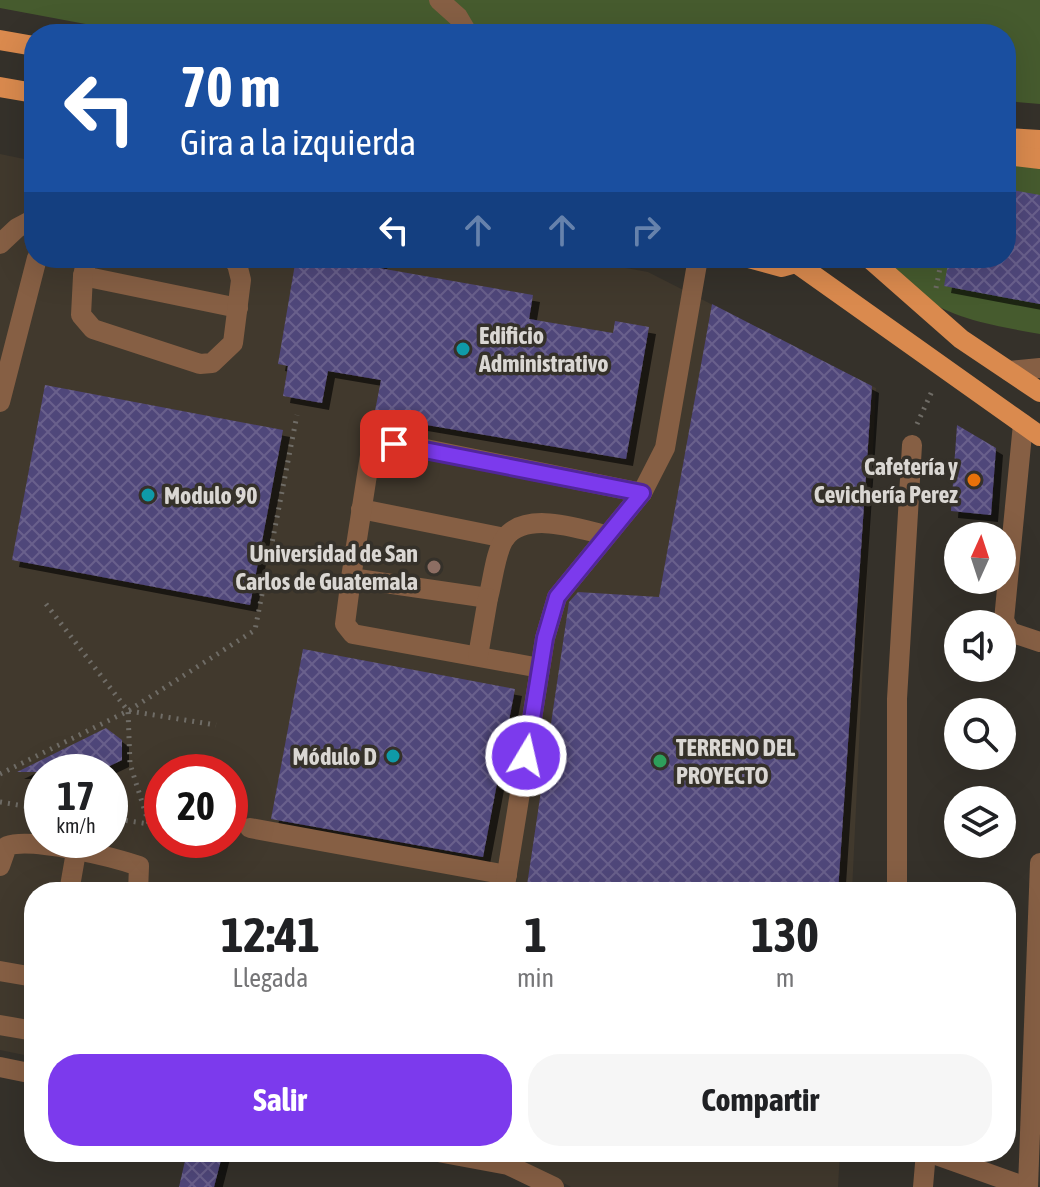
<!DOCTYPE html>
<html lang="es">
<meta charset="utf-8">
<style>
:root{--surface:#fff;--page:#f6f6f6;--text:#202124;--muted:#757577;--accent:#7c3aed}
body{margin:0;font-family:"Asap Condensed",sans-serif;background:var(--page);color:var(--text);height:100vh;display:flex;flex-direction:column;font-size:30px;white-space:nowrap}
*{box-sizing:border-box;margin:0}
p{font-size:26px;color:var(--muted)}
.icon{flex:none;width:44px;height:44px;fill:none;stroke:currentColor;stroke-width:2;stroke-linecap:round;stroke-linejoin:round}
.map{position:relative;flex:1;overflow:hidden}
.side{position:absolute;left:24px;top:882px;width:992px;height:280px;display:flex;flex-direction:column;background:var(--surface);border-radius:32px;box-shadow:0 8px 32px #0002}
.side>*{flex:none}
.hud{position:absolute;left:24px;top:24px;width:992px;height:244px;border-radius:32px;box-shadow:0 8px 32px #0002;background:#1a4fa0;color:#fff;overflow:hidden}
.needle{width:52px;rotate:3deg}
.tools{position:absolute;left:944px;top:522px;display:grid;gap:16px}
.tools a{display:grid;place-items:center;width:72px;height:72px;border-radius:50%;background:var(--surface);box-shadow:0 8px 32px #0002;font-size:40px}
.speed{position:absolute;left:24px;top:754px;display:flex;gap:16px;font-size:40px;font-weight:700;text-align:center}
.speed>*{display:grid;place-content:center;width:104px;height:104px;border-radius:50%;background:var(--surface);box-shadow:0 8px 32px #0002;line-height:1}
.speed small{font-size:20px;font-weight:400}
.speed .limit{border:12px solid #d22;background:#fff;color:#111}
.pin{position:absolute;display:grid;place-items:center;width:68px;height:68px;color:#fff;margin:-34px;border-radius:16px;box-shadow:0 4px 12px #0006}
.me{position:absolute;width:88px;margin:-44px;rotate:9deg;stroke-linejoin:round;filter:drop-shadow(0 0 6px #0008)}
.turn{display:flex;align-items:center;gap:28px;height:168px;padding:0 24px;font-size:36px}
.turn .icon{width:104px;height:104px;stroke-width:2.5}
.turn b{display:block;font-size:56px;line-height:68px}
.lanes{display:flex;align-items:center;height:76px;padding:0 24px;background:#0003;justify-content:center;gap:40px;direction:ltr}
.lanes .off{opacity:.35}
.eta{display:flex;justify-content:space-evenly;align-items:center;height:136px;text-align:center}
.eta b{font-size:48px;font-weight:700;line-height:56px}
.button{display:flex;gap:16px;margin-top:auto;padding:16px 24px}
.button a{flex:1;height:92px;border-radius:32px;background:var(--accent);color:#fff;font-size:32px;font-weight:700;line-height:92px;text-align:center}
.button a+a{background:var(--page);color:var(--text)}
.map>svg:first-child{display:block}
</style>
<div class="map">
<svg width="1040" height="1187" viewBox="0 0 1040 1187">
<defs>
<pattern id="building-cross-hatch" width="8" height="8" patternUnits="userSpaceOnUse" patternTransform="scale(2)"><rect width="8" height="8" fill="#50467a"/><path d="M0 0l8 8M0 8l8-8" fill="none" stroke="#69608c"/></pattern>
<filter id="shadow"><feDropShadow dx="7" dy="7" stdDeviation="0" flood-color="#0009"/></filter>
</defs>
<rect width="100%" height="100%" fill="#35312a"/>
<g fill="#41392d" fill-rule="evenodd">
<path d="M0,154L34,161V258H570L648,272L876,388L852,892H34V1057L0,1050ZM42,772H110V840H42ZM162,772H230V840H162Z"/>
<path d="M487,1152H840L838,1187H571L517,1158Z"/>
</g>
<g fill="#465b2e">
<path d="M0,0H1040V104L1006,101V34H139L0,8Z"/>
<path d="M1006,163L1040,169V334C1002,327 953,320 922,296C907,285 894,270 880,258H1006Z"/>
</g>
<g fill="url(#building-cross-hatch)" filter="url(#shadow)">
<path d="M1006,189L1040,195V304L944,286L949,258H1006Z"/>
<path d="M296,258H381L379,268L533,295L529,319L613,333L615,321L649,327L626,459L374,416L381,380L328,371L322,403L283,396L288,366L278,364Z"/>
<path d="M712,304L872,386L838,892H526L569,602L578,592L659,597Z"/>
<path d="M45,385L283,430L250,605L12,560Z"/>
<path d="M957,425L996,448L991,515L951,511Z"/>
<path d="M303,649L515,689L483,857L271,819Z"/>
<path d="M106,728L122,740V760L97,772H17Z"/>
<path d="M187,1152H223L214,1187H179Z"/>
</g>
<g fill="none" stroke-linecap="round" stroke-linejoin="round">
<g stroke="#6f6c66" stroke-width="5" stroke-dasharray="2 6" stroke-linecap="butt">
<path d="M936,288L942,258"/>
<path d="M917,424L933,389"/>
<path d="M46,604L128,711L130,764L149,824"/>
<path d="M129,711L216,725"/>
<path d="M0,774L128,711L255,630L297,415"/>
<path d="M0,802L42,809"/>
<path d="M110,818L162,826"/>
</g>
<g stroke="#865f44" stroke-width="20">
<path d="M439,0L458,17L468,34"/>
<path d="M0,244L17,228L34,219"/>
<path d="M87,258L83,276L238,308"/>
<path d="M83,276L81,315L93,329L200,364L212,363L233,343L241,280L237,264L231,258"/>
<path d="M1009,371L1040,368"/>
<path d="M0,402L37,258"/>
<path d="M1023,424L1004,620L1010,632L1040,642"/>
<path d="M361,509L505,538"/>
<path d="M606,535C579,529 526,510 505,538C495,552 493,581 488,598L351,578L371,449L379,444L411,446L642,493"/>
<path d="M351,578L345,624L353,634L540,668"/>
<path d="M478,656L488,598"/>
<path d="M250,828L507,875"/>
<path d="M0,866L7,846C31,837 113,857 139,866L138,892"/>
<path d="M69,892L76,852"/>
<path d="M504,892L545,638L557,597L642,493L665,448L698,258"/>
<path d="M897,892V699L912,445"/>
<path d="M0,971L34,977"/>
<path d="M0,1025L34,1031"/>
<path d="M0,1067L34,1074"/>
<path d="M438,1152L508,1165L554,1187"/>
<path d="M928,1152L1026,1187"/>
<path d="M923,1187L926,1152"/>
<path d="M1028,1187L1040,863"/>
</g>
<g stroke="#da8a4e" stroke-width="20">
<path d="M0,40L34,46"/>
<path d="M0,87L34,93"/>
<path d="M1006,138L1040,140"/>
<path d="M1006,155L1040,159"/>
<path d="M749,258L782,267L810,259"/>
<path d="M869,258L961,339L1040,392"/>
<path d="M799,265L1040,436"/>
</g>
</g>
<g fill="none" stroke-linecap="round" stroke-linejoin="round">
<g stroke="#51269a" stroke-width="20">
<path id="route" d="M394,444L642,493L557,597L545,638L526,756"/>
</g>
<use href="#route" stroke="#7c3aed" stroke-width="14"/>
</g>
<g fill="#0f9aa8" stroke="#35312a" stroke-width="3">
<circle cx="463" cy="349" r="8"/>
<circle cx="148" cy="495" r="8"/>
<circle cx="393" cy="756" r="8"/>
</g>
<circle fill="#e8710a" stroke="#35312a" stroke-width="3" cx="974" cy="480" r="8"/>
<circle fill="#8d6e63" stroke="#35312a" stroke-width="3" cx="434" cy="567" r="8"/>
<circle fill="#2e9e5b" stroke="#35312a" stroke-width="3" cx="660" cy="761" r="8"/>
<g text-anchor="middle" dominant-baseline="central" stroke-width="7" stroke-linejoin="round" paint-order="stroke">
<g font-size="24" font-weight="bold" fill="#dad7d3" stroke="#35312a" text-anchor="start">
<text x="479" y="335">Edificio<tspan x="479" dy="28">Administrativo</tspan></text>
<text x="958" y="466" text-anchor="end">Cafetería y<tspan x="958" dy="28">Cevichería Perez</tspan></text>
<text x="164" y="495">Modulo 90</text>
<text x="418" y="553" text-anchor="end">Universidad de San<tspan x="418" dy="28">Carlos de Guatemala</tspan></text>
<text x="676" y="747">TERRENO DEL<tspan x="676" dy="28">PROYECTO</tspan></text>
<text x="377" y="756" text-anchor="end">Módulo D</text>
</g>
</g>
</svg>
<div class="tools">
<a><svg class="needle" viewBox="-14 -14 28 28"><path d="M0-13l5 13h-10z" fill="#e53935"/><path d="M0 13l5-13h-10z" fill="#757577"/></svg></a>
<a><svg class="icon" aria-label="sound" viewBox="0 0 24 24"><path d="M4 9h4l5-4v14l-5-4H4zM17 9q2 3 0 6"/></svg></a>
<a><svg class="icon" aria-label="search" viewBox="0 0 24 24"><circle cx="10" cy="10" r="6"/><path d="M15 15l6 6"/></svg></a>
<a><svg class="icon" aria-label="layers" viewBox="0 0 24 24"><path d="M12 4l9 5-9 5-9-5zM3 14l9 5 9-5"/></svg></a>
</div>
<div class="speed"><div>17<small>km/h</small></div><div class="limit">20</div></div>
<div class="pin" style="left:394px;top:444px;background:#d93025"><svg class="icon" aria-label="arrive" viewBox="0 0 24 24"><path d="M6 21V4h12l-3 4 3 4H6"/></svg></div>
<svg class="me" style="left:526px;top:756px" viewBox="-20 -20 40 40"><circle r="17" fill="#7c3aed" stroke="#fff" stroke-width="3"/><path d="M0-11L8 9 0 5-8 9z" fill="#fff"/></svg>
<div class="hud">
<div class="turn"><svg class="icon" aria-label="left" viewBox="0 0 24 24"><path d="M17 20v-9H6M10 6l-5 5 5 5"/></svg><div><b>70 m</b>Gira a la izquierda</div></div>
<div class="lanes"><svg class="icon" aria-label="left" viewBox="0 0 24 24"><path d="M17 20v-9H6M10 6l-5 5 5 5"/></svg><svg class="icon off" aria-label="ahead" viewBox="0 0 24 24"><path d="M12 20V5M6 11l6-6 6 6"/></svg><svg class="icon off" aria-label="ahead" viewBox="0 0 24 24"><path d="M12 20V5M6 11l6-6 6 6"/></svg><svg class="icon off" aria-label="right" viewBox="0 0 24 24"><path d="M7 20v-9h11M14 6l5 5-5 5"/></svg></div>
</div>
<section class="side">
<div class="eta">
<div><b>12:41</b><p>Llegada</p></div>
<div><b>1</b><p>min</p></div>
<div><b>130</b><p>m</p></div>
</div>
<div class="button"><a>Salir</a><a>Compartir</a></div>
</section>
</div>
